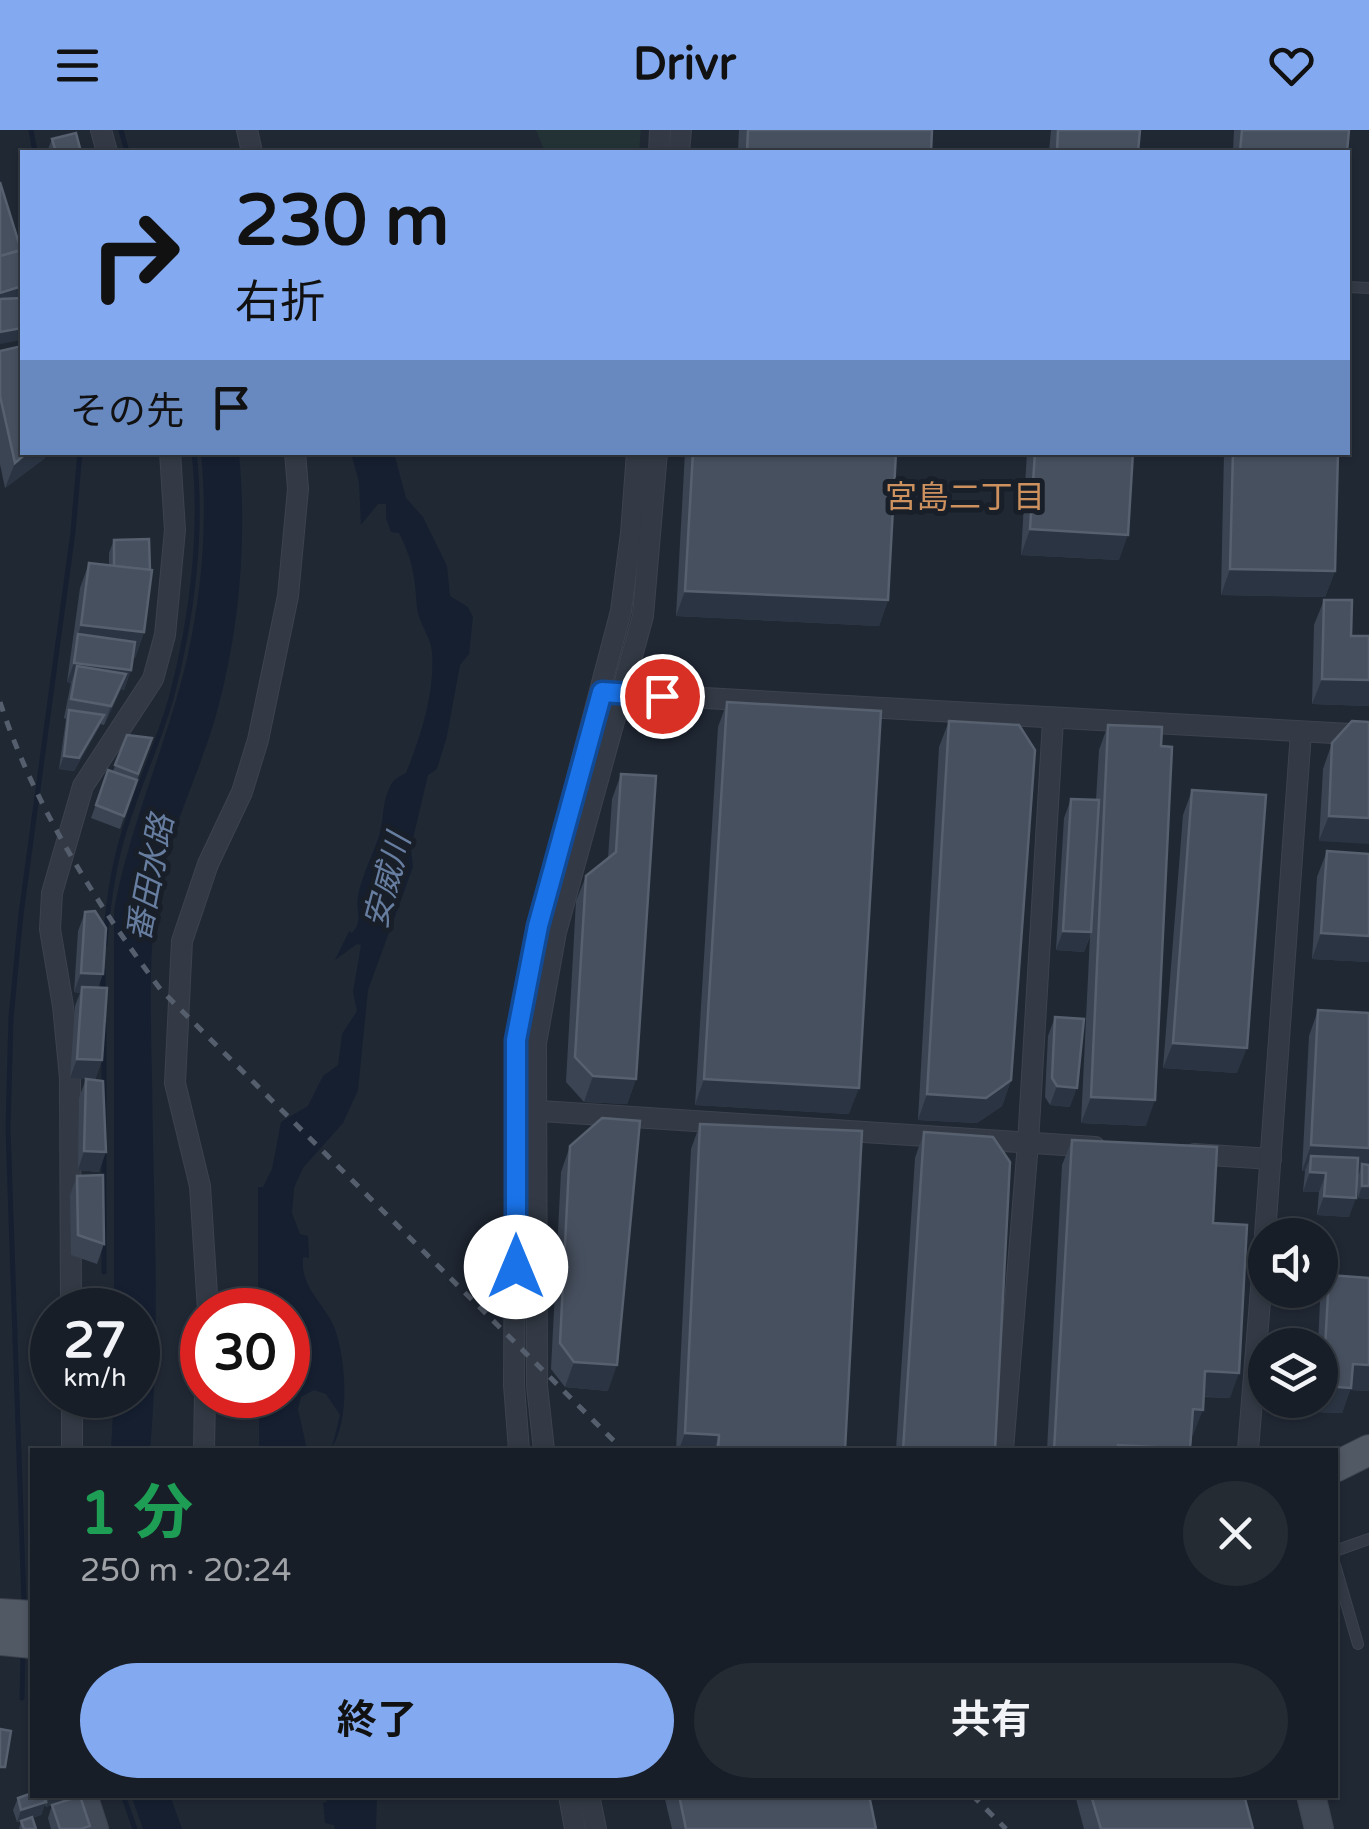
<!DOCTYPE html>
<html lang="ja">
<meta charset="utf-8">
<style>
:root{--surface:#181e27;--page:#252b33;--text:#f1f3f6;--muted:#9fa2a7;--line:#363c44;--accent:#83aaf1}
body{margin:0;font-family:"Varela Round","Noto Sans JP",sans-serif;background:var(--page);color:var(--text);height:100vh;display:flex;flex-direction:column;font-size:38px;white-space:nowrap}
*{box-sizing:border-box;margin:0}
p{font-size:32px;color:var(--muted)}
.icon{flex:none;width:55px;height:55px;fill:none;stroke:currentColor;stroke-width:2;stroke-linecap:round;stroke-linejoin:round}
.map{position:relative;flex:1;overflow:hidden}
.side{position:absolute;left:30px;top:1318px;width:1308px;height:350px;display:flex;flex-direction:column;background:var(--surface);border-radius:0px;box-shadow:0 2px 8px #0004,0 0 0 2px var(--line)}
.side>*{flex:none}
.top-card{position:absolute;left:20px;top:20px;width:1330px;height:305px;border-radius:0px;box-shadow:0 2px 8px #0004,0 0 0 2px var(--line);background:#83aaf1;color:#111;overflow:hidden}
.tools{position:absolute;left:1248px;top:1088px;display:grid;gap:20px}
.tools a{display:grid;place-items:center;width:90px;height:90px;border-radius:50%;background:var(--surface);box-shadow:0 2px 8px #0004,0 0 0 2px var(--line);font-size:50px}
.speed{position:absolute;left:30px;top:1158px;display:flex;gap:20px;font-size:50px;font-weight:700;text-align:center}
.speed>*{display:grid;place-content:center;width:130px;height:130px;border-radius:50%;background:var(--surface);box-shadow:0 2px 8px #0004,0 0 0 2px var(--line);line-height:1}
.speed small{font-size:25px;font-weight:400}
.speed .limit{border:15px solid #d22;background:#fff;color:#111}
.pin{position:absolute;display:grid;place-items:center;width:85px;height:85px;color:#fff;margin:-42px;border:5px solid #fff;border-radius:50%;box-shadow:0 2px 10px #0007}
.me{position:absolute;width:110px;margin:-55px;rotate:0deg;stroke-linejoin:round;filter:drop-shadow(0 0 8px #0008)}
.turn{display:flex;align-items:center;gap:35px;height:210px;padding:0 50px;font-size:45px}
.turn .icon{width:130px;height:130px;stroke-width:2.5}
.turn b{display:block;font-size:70px;line-height:85px}
.then{display:flex;align-items:center;height:95px;padding:0 50px;background:#0003;gap:20px;font-size:38px}
.round{display:grid;place-items:center;flex:none;width:105px;height:105px;border-radius:52px;background:var(--page)}
.overview{display:flex;align-items:center;justify-content:space-between;height:170px;padding:0 50px}
h1{font-size:60px;font-weight:700;line-height:75px;color:#1e9e55}
.action{display:flex;gap:20px;margin-top:auto;padding:20px 50px}
.action a{flex:1;height:115px;border-radius:60px;background:var(--accent);color:#111;font-size:40px;font-weight:700;line-height:115px;text-align:center}
.action a+a{background:var(--page);color:var(--text)}
header{display:flex;justify-content:space-between;align-items:center;height:130px;padding:0 50px;background:var(--accent);color:#111;font-size:45px;font-weight:700}
.map>svg:first-child{display:block}
</style>
<header><svg class="icon" aria-label="menu" viewBox="0 0 24 24"><path d="M4 6h16M4 12h16M4 18h16"/></svg>Drivr<svg class="icon" aria-label="heart" viewBox="0 0 24 24"><path d="M12 20l-8-8c-3-5 5-10 8-4 3-6 11-1 8 4z"/></svg></header>
<div class="map">
<svg width="1369" height="1699" viewBox="0 0 1369 1699">
<rect width="100%" height="100%" fill="#202834"/>
<path fill="#223235" d="M536,0H641L639,22H545Z"/>
<g fill="#151f30">
<path d="M201,323H239C247,407 240,496 218,578C199,649 161,715 154,789C149,842 151,895 152,948C153,1072 161,1197 150,1320H111L114,1265H138V1180H114V780C130,694 167,614 187,529C202,461 208,392 201,323Z"/>
<path d="M351,323H394L406,368L423,387L447,436L450,466L468,477L473,487L469,524L460,535L447,606L437,639L428,645L411,717L413,737L368,860L358,960L343,993L303,1038L294,1058L292,1083L300,1104L308,1106L309,1128L303,1127C300,1159 325,1173 335,1199C346,1231 350,1289 332,1317L340,1285L326,1264L314,1260L301,1267L298,1279L307,1320H259V1265H288V1180H258V1057H263L272,1039L281,992L308,976L323,946L338,935L342,904L357,881L353,862L361,815L357,814L335,830L349,801L352,803C364,790 355,781 358,766C362,745 372,727 379,706C384,691 382,673 389,659C392,650 398,647 406,643C421,605 435,564 432,522C431,507 419,494 417,478C415,447 413,431 399,403L391,402L386,388V374H378L361,395L359,352Z"/>
<path d="M131,1665H170L182,1699H143Z"/>
<path d="M326,1665H377L376,1699H335L334,1695L325,1693L323,1673L327,1672Z"/>
</g>
<g fill="none" stroke-linecap="round" stroke-linejoin="round">
<g stroke="#151f30" stroke-width="5">
<path d="M31,0L35,22"/>
<path d="M121,0L127,22"/>
<path d="M105,814C108,770 114,728 129,687C142,646 161,606 172,565C192,489 203,401 194,322"/>
<path d="M103,864V840"/>
<path d="M104,895V1142"/>
<path d="M24,1475L8,998L11,888L21,784L73,402L80,322"/>
<path d="M22,1568L23,1521"/>
<path d="M123,1665L135,1699"/>
</g>
<g stroke="#3d434e" stroke-width="12">
<g id="lane">
<path d="M1348,157L1369,158"/>
<path d="M1335,1421L1369,1409"/>
<path d="M1335,1435L1358,1514"/>
</g>
</g>
<g stroke="#3d434e" stroke-width="22">
<g id="street">
<path d="M101,0L107,22"/>
<path d="M247,0L252,22"/>
<path d="M659,22L660,0"/>
<path d="M679,22L681,0"/>
<path d="M614,563L1369,605"/>
<path d="M525,980L1095,1017"/>
<path d="M1194,1024L1271,1029"/>
<path d="M1265,1105L1301,602"/>
<path d="M71,1180L70,948L63,876L50,799L52,763L83,656L153,549L165,505L175,400L170,322"/>
<path d="M208,1180L200,1056L175,953L182,811L208,734L242,662L258,610L288,466L298,359L295,322"/>
<path d="M72,1265V1320"/>
<path d="M204,1320L205,1265"/>
<path d="M519,1320L514,1255L516,911L538,796L621,481L631,403L637,322"/>
<path d="M544,1320L537,1256L536,913L556,802L643,486L657,322"/>
<path d="M1003,1320L1028,1013L1053,590"/>
<path d="M1248,1320L1265,1109"/>
<path d="M569,1665L575,1699"/>
<path d="M589,1665L596,1699"/>
</g>
</g>
<g stroke="#3d434e" stroke-width="30">
<g id="secondary">
<path d="M83,1665L94,1699"/>
<path d="M1311,1665L1319,1699"/>
</g>
</g>
<g stroke="#3d434e" stroke-width="32">
<g id="primary">
<path d="M1335,1337L1369,1320"/>
<path d="M0,1484L32,1486"/>
<path d="M0,1510L32,1513"/>
</g>
</g>
<use href="#lane" stroke="#333a45" stroke-width="10"/>
<use href="#street" stroke="#333a45" stroke-width="20"/>
<use href="#secondary" stroke="#414957" stroke-width="28"/>
<use href="#primary" stroke="#515965" stroke-width="30"/>
<g stroke="#555e6c" stroke-width="5" stroke-dasharray="10 10" stroke-linecap="butt">
<path d="M0,572C34,676 96,773 161,860L623,1320"/>
<path d="M972,1665L1006,1699"/>
</g>
</g>
<g fill="#3b4453">
<path d="M739,0H932L931,22H738Z"/>
<path d="M1051,0H1140L1138,22H1049Z"/>
<path d="M1234,0H1349L1347,22H1233Z"/>
<path d="M52,9L81,22H47Z"/>
<path d="M0,221L45,328L5,358L0,334Z"/>
<path d="M685,322H896L888,470L879,496L676,486Z"/>
<path d="M1027,322H1133L1119,430L1021,425Z"/>
<path d="M1224,322H1338L1335,441L1325,467L1221,465Z"/>
<path d="M114,410L144,502L135,528H133L131,540L124,560L121,559L104,595L100,594L74,641L59,639L66,589L64,588L71,553L67,552L80,458L89,433L109,435V423Z"/>
<path d="M1324,470L1351,506H1369V576L1312,574L1314,495Z"/>
<path d="M727,572L849,984L695,975L718,597Z"/>
<path d="M949,591L1011,950L1002,976L977,993L918,990L939,617Z"/>
<path d="M1369,592L1319,711L1323,639L1332,613Z"/>
<path d="M1108,595L1146,996L1081,993L1090,806L1084,822L1056,820L1064,688L1071,669L1096,670L1099,620Z"/>
<path d="M127,605L152,608L120,699L91,688L104,652L113,641Z"/>
<path d="M621,644L636,949L627,974L584,972L566,952L576,771L586,746L608,728L612,669Z"/>
<path d="M1192,660L1237,943L1163,938L1183,685Z"/>
<path d="M1327,721L1369,724V832L1312,829L1317,747Z"/>
<path d="M85,782L99,858L102,930L95,950L70,948L75,876L80,863L74,862L78,801Z"/>
<path d="M1318,880L1369,883V1069L1358,1068L1357,1044L1349,1087L1317,1085L1319,1062H1303L1305,1041H1302L1309,906Z"/>
<path d="M1055,887L1070,977L1050,975L1045,967L1048,906Z"/>
<path d="M86,949L99,1042L78,1040L79,968Z"/>
<path d="M700,994L845,1320H676L691,1019Z"/>
<path d="M924,1002L995,1320H896L915,1028Z"/>
<path d="M1072,1010L1213,1093L1230,1268L1203,1267L1193,1305H1191L1190,1320H1047L1062,1035Z"/>
<path d="M570,1016L608,1261L565,1257L551,1239L561,1042Z"/>
<path d="M77,1046L104,1114L97,1134L71,1125L70,1065Z"/>
<path d="M1329,1145L1369,1148V1261L1350,1260L1342,1283L1314,1282V1270H1320V1215H1318L1320,1171Z"/>
<path d="M32,1665H74L73,1669L46,1677L45,1674L41,1685L32,1688L36,1699H19L21,1691L17,1692L13,1680L18,1668Z"/>
<path d="M664,1665H869L876,1699H672Z"/>
<path d="M1075,1665H1244L1253,1699H1084Z"/>
<path d="M52,1675L89,1699H51L48,1688Z"/>
</g>
<g fill="#2b3442">
<path d="M22,156V173L0,180V163Z"/>
<path d="M22,198V210L0,214V202Z"/>
<path d="M28,322H47L45,328L5,358L15,333Z"/>
<path d="M1030,399L1128,405L1119,430L1021,425Z"/>
<path d="M1230,439L1335,441L1325,467L1221,465Z"/>
<path d="M685,461L888,470L879,496L676,486Z"/>
<path d="M81,495L144,502L135,528L75,521L78,505Z"/>
<path d="M74,533L131,540L124,560L121,559L104,595L111,576L77,536L71,553L67,552Z"/>
<path d="M1322,549L1369,550V576L1312,574Z"/>
<path d="M104,585L99,598L74,641L59,639L64,626Z"/>
<path d="M1329,686L1369,688V714L1319,711Z"/>
<path d="M1063,801L1091,802L1084,822L1056,820Z"/>
<path d="M1321,803L1369,806V832L1312,829Z"/>
<path d="M81,843L103,844L96,864L82,857L80,863L74,862Z"/>
<path d="M1173,913L1247,918L1237,943L1163,938Z"/>
<path d="M77,929L102,930L95,950L70,948Z"/>
<path d="M593,946L636,949L627,974L584,972Z"/>
<path d="M704,949L859,958L849,984L695,975Z"/>
<path d="M1011,950L1002,976L977,993L918,990L927,964Z"/>
<path d="M1057,956L1077,958L1070,977L1050,975Z"/>
<path d="M1091,967L1155,970L1146,996L1081,993Z"/>
<path d="M1311,1015L1369,1018V1044L1362,1034L1359,1044L1310,1041L1311,1026L1305,1041H1302Z"/>
<path d="M84,1021L106,1022L99,1042L78,1040Z"/>
<path d="M1310,1042L1326,1043L1319,1062H1303Z"/>
<path d="M1362,1056H1369V1069L1358,1068Z"/>
<path d="M1324,1066L1356,1068L1349,1087L1317,1085Z"/>
<path d="M574,1232L617,1235L608,1261L565,1257Z"/>
<path d="M1353,1234L1369,1235V1261L1350,1260L1342,1283L1314,1282L1318,1270H1320L1323,1256Z"/>
<path d="M1205,1241L1239,1243L1230,1268L1196,1266Z"/>
<path d="M1193,1279L1203,1280L1193,1305H1183Z"/>
<path d="M685,1303L719,1305L714,1320H679Z"/>
<path d="M1118,1315L1190,1319L1116,1320Z"/>
<path d="M50,1665H74L73,1669L46,1677Z"/>
<path d="M46,1672L41,1685L17,1692L21,1680Z"/>
</g>
<g fill="#47505f" stroke="#57606f" stroke-width="2.5">
<path d="M748,0H932L931,22H747Z"/>
<path d="M1058,0H1140L1138,22H1057Z"/>
<path d="M1242,0H1349L1347,22H1240Z"/>
<path d="M76,3L81,22H56L52,9Z"/>
<path d="M0,52L21,120L0,126Z"/>
<path d="M22,120V156L0,163V126Z"/>
<path d="M22,168V198L0,202V169Z"/>
<path d="M22,216V322H28L15,333L0,266V221Z"/>
<path d="M693,322H896L888,470L685,461Z"/>
<path d="M1035,322H1133L1128,405L1030,399Z"/>
<path d="M1233,322H1338L1335,441L1230,439Z"/>
<path d="M149,409L150,440L114,436V410Z"/>
<path d="M89,433L152,440L144,502L81,495Z"/>
<path d="M1324,470H1352L1351,506H1369V550L1322,549Z"/>
<path d="M78,504L135,512L131,540L74,533Z"/>
<path d="M77,536L126,544L111,576L71,569Z"/>
<path d="M727,572L881,581L859,958L704,949Z"/>
<path d="M69,580L104,585L79,628L64,626Z"/>
<path d="M949,591L1019,595L1035,620L1011,950L986,968L927,964Z"/>
<path d="M1352,591L1369,592V688L1329,686L1332,613Z"/>
<path d="M1108,595L1162,597L1161,616L1172,617L1155,970L1091,967Z"/>
<path d="M127,605L152,608L138,644L115,635Z"/>
<path d="M108,640L137,650L124,686L96,675Z"/>
<path d="M621,644L656,646L636,949L593,946L575,927L586,746L616,722Z"/>
<path d="M1192,660L1266,665L1247,918L1173,913Z"/>
<path d="M1071,669L1099,670L1091,802L1063,801Z"/>
<path d="M1327,721L1369,724V806L1321,803Z"/>
<path d="M95,781L106,798L103,844L81,843L85,782Z"/>
<path d="M82,857L107,858L102,930L77,929Z"/>
<path d="M1318,880L1369,883V1018L1311,1015Z"/>
<path d="M1055,887L1084,889L1077,958L1057,956L1052,948Z"/>
<path d="M86,949L103,951L106,1022L84,1021Z"/>
<path d="M602,988L640,991L617,1235L574,1232L560,1213L570,1016Z"/>
<path d="M700,994L862,1001L845,1320H718L719,1305L685,1303Z"/>
<path d="M924,1002L993,1007L1010,1032L995,1320H903Z"/>
<path d="M1072,1010L1217,1017L1213,1093L1247,1095L1239,1243L1205,1241L1203,1280L1193,1279L1190,1319L1118,1315L1117,1320H1054Z"/>
<path d="M1311,1026L1358,1028L1356,1068L1324,1066L1326,1043L1310,1042Z"/>
<path d="M1362,1034L1369,1035V1056H1362Z"/>
<path d="M103,1045L104,1114L78,1105L77,1046Z"/>
<path d="M1329,1145L1369,1148V1235L1353,1234L1351,1258L1323,1256Z"/>
<path d="M0,1599L11,1601L5,1637H0Z"/>
<path d="M32,1663V1665H43L46,1672L21,1680L18,1668Z"/>
<path d="M679,1665H869L876,1699H686Z"/>
<path d="M1091,1665H1244L1253,1699H1101Z"/>
<path d="M80,1666L90,1696L81,1699H60L52,1675Z"/>
<path d="M32,1687L36,1699H24L21,1691Z"/>
</g>
<g fill="none" stroke-linecap="round" stroke-linejoin="round">
<g stroke="#114b97" stroke-width="25">
<path id="route" d="M516,1137V910L538,796L602,562L662,566"/>
</g>
<use href="#route" stroke="#1a73e8" stroke-width="18"/>
</g>
<g text-anchor="middle" dominant-baseline="central" stroke-width="10" stroke-linejoin="round" paint-order="stroke">
<g font-size="32" fill="#cc915e" stroke="#191f29">
<text x="965" y="368">宮島二丁目</text>
</g>
<g font-size="32" font-style="italic" fill="#677ea0" stroke="#191f29">
<text transform="translate(151 748) rotate(-79)">番田水路</text>
<text transform="translate(388 751) rotate(-75)">安威川</text>
</g>
</g>
</svg>
<div class="tools">
<a><svg class="icon" aria-label="sound" viewBox="0 0 24 24"><path d="M4 9h4l5-4v14l-5-4H4zM17 9q2 3 0 6"/></svg></a>
<a><svg class="icon" aria-label="layers" viewBox="0 0 24 24"><path d="M12 4l9 5-9 5-9-5zM3 14l9 5 9-5"/></svg></a>
</div>
<div class="speed"><div>27<small>km/h</small></div><div class="limit">30</div></div>
<div class="pin" style="left:662px;top:566px;background:#d93025"><svg class="icon" aria-label="arrive" viewBox="0 0 24 24"><path d="M6 21V4h12l-3 4 3 4H6"/></svg></div>
<svg class="me" style="left:516px;top:1137px" viewBox="-20 -20 40 40"><circle r="19" fill="#fff"/><path d="M0-13L10 11 0 6-10 11z" fill="#1a73e8"/></svg>
<div class="top-card">
<div class="turn"><svg class="icon" aria-label="right" viewBox="0 0 24 24"><path d="M7 20v-9h11M14 6l5 5-5 5"/></svg><div><b>230 m</b>右折</div></div>
<div class="then">その先<svg class="icon" aria-label="arrive" viewBox="0 0 24 24"><path d="M6 21V4h12l-3 4 3 4H6"/></svg></div>
</div>
<section class="side">
<div class="overview"><div><h1>1 分</h1><p>250 m · 20:24</p></div><a class="round"><svg class="icon" aria-label="close" viewBox="0 0 24 24"><path d="M6 6l12 12M18 6L6 18"/></svg></a></div>
<div class="action"><a>終了</a><a>共有</a></div>
</section>
</div>
